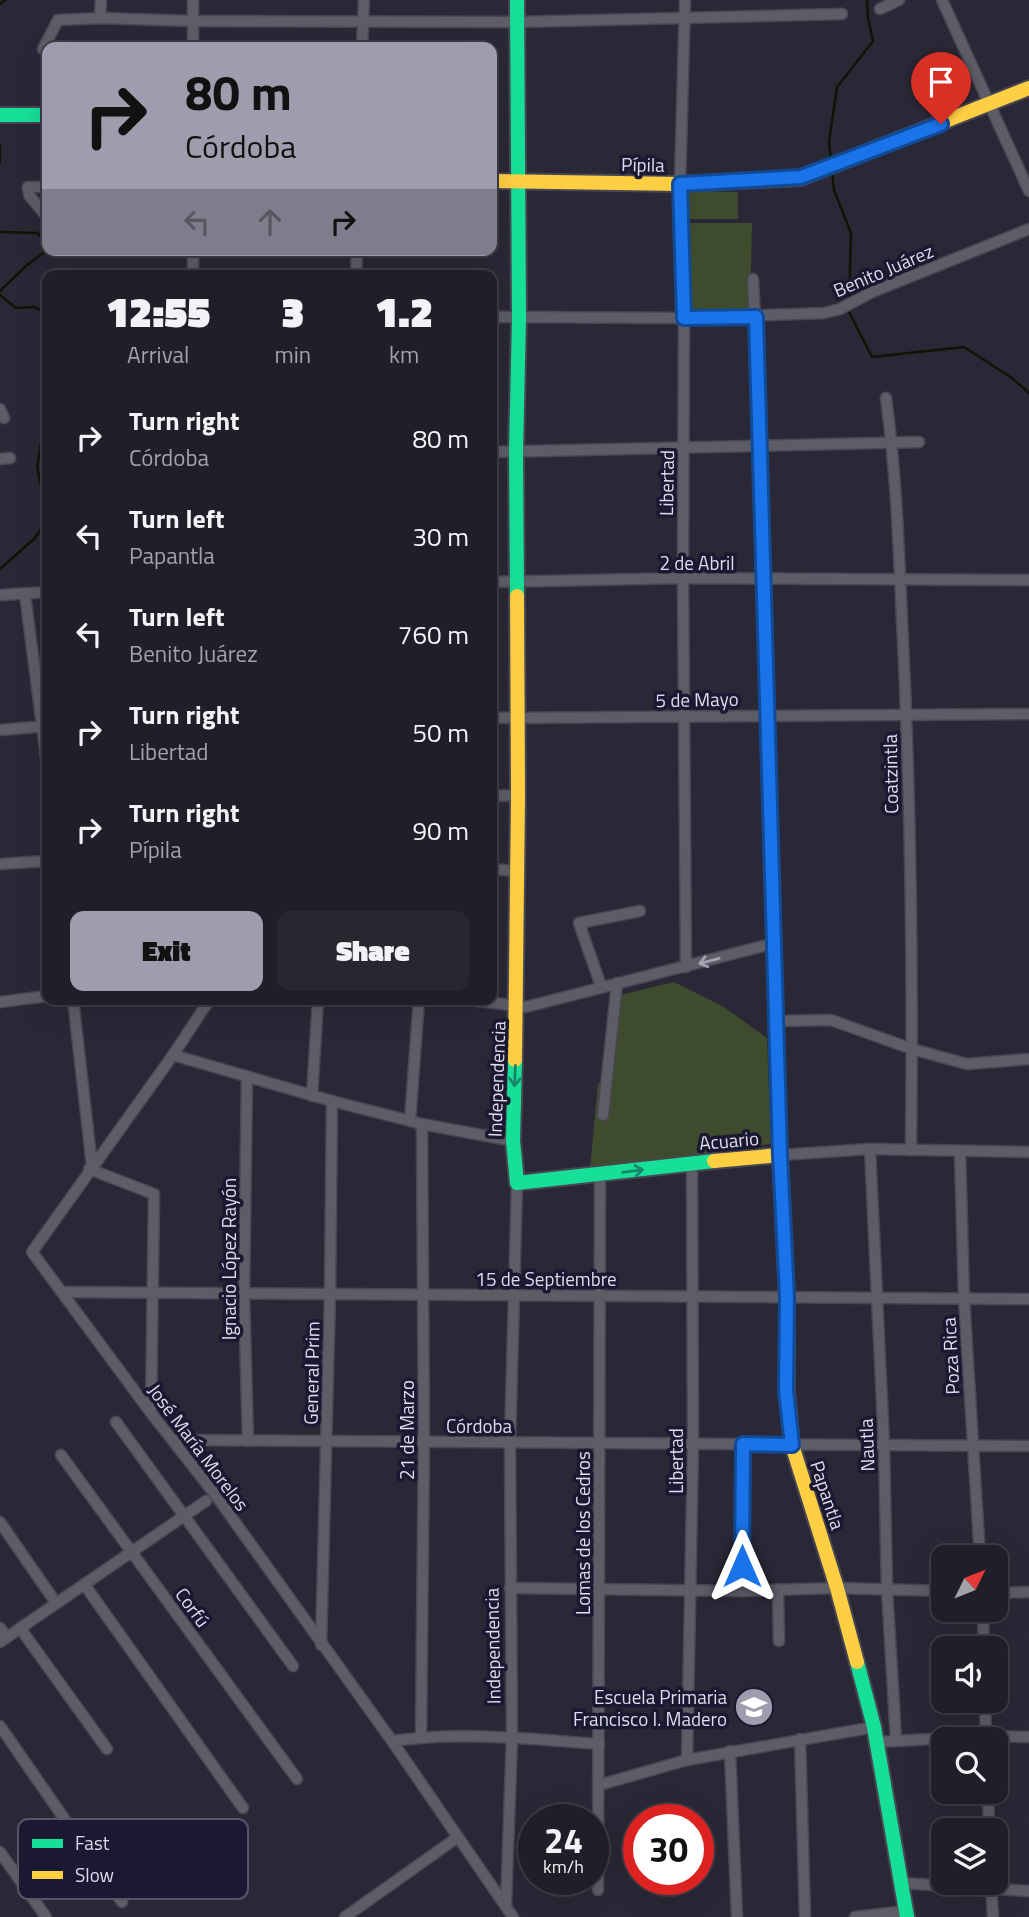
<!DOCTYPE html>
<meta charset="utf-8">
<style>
:root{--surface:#201e28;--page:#282730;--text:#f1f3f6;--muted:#a2a2a8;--line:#3d3c45;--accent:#9e9dae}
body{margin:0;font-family:"Titillium Web",sans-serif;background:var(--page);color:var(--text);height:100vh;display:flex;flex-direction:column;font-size:26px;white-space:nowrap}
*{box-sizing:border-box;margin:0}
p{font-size:23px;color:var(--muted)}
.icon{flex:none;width:38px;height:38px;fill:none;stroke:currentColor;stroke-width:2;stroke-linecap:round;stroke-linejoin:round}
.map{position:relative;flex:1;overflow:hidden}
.details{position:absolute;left:42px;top:270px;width:455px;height:735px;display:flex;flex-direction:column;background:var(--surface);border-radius:14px;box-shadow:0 7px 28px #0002,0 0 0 2px var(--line)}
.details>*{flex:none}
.top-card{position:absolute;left:42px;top:42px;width:455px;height:214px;border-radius:14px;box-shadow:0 7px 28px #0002,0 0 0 2px var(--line);background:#9e9dae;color:#111;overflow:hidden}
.needle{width:46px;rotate:47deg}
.controls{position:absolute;left:931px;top:1545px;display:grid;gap:14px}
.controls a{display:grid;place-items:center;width:77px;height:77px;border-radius:14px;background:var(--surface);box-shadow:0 7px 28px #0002,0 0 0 2px var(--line);font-size:35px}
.speed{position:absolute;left:518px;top:1804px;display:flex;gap:14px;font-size:35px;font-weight:700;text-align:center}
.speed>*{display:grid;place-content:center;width:91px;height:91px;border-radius:50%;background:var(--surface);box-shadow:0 7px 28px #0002,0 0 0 2px var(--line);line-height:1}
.speed small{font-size:18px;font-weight:400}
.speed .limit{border:10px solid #d22;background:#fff;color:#111}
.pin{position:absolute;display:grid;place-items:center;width:60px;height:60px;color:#fff;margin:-72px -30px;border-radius:50% 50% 50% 0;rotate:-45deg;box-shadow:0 0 7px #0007}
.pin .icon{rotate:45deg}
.me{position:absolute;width:77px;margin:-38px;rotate:0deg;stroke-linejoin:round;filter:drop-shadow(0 0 5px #0008)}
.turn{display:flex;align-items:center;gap:24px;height:147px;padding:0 28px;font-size:32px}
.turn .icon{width:91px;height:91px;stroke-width:2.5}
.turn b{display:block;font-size:49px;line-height:60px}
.lanes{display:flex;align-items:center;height:66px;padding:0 28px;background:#0003;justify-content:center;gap:35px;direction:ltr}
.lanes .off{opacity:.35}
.eta{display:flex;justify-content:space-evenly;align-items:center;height:119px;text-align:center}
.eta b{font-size:42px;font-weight:800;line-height:49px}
.primary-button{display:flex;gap:14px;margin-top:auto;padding:14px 28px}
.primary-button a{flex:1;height:80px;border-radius:14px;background:var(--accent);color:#111;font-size:28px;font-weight:800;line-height:80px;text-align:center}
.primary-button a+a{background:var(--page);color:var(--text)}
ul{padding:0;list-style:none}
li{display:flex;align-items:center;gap:21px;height:98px;padding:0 28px}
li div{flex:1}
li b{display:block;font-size:26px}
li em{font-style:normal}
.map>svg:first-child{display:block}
</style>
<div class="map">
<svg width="1029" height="1917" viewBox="0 0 1029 1917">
<rect width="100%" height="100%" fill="#2a2836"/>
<g fill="#3f4b2d">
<path d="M686,191L738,192V219H686Z"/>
<path d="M687,223H752L750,313L687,314Z"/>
<path d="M674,982L724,1007L767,1038L771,1144L590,1169L598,1083L607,1084L616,996Z"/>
</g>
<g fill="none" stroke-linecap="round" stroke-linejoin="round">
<g stroke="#0d1605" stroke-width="2.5">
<path d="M0,4L5,0"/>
<path d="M0,145V162"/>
<path d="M831,160L829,142L837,87L873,41L868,18L867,0"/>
<path d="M832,170L834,190L851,233L849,301"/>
<path d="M0,232L38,233L47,245"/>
<path d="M0,291L26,266L47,250"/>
<path d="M0,295L16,308L34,307L47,313"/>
<path d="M849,307V312L872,357L964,347L1012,378L1029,393"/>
<path d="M47,339L44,350L47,352"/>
<path d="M47,428L43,432L37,467L47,512"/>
<path d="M0,569L35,538L47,520"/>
</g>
<g stroke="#474653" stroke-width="13">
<g id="street">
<path d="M685,0L680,184L684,318L683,578L686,967"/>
<path d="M942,0L1029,191"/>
<path d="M880,9L899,0"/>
<path d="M100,18L101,0"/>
<path d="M193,47V0"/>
<path d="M362,47L364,0"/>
<path d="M43,49L58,20L100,18L193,21L517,22L842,14"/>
<path d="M47,187H28L29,195L47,217"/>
<path d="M193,275V250"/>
<path d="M356,275L357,250"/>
<path d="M753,279L761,446L780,1155L870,1149L1029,1152"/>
<path d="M492,317L684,318L824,313L840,309L872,292L1029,229"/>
<path d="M886,398C897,478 899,559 903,641C911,810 913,980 911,1150"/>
<path d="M0,409L4,418"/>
<path d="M492,452L919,442"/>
<path d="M0,459L10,458"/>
<path d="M492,582L683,578L1029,580"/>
<path d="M25,594L47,764"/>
<path d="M0,595L47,592"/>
<path d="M492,718L1029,714"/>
<path d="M0,730L47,726"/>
<path d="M492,796L518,795"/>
<path d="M0,864L47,861"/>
<path d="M492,869L517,871"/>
<path d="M601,986L579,923L640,911"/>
<path d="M73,999L92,1166"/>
<path d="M210,999L173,1055L32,1252L151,1413L217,1497L392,1741L513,1917"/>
<path d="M463,999L526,1007L775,943"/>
<path d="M0,1002L47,996"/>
<path d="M776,1021L831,1020L912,1049L967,1064L1029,1059"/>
<path d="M173,1055L332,1101L422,1124L513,1141"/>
<path d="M247,1076L244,1294L248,1441"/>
<path d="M312,1096L318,999"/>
<path d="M603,1115L617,983"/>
<path d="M410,1121L419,999"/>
<path d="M870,1149L884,1445L887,1589L896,1740"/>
<path d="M960,1152L964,1298L980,1558"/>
<path d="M89,1169L154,1194L151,1413"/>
<path d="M62,1292L1029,1299"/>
<path d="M116,1422L293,1666"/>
<path d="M173,1440L1029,1446"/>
<path d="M61,1455L297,1779"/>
<path d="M0,1522L56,1603"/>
<path d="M84,1584L243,1808"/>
<path d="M510,1588L742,1591L837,1588L943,1591"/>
<path d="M778,1589L779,1641"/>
<path d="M742,1591L743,1444"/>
<path d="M996,1593L1029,1592"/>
<path d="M983,1610L984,1648"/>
<path d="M0,1628L7,1637"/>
<path d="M20,1628L107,1749"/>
<path d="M0,1642L206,1501"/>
<path d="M321,1645L330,1294L332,1101"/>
<path d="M985,1701L986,1740"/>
<path d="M0,1726L122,1902"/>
<path d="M421,1737L424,1442L422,1124"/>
<path d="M800,1739L805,1917"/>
<path d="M392,1741C460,1731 531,1739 599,1744"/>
<path d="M877,1742L986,1736L1029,1737"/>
<path d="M730,1751L737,1917"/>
<path d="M687,1760L693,1444L692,1162"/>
<path d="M599,1785L687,1760L874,1727"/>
<path d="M988,1792L989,1830"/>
<path d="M0,1852L46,1917"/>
<path d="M901,1883L1029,1891"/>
<path d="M991,1884L993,1917"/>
<path d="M598,1890L600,1176"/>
<path d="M506,1905L512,1737L510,1443L517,1183"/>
<path d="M345,1917L458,1837"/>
<path d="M855,1917L906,1911"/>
</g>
</g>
<g stroke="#474653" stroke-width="18">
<g id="fast">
<path d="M0,115H47"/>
<path d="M517,596L516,451L519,317L517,0"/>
<path d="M515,1060L513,1141L517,1183L714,1161"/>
<path d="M857,1662L874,1727L907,1917"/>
</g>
</g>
<g stroke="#474653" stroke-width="18">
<g id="slow">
<path d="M492,181L680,184L801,178L1029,88"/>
<path d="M515,1060L518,795L517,596"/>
<path d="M714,1161L780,1155L787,1297V1391L792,1445L837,1588L857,1662"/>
</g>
</g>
<use href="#street" stroke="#5d5d67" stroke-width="10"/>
<use href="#fast" stroke="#16e098" stroke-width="14"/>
<use href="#slow" stroke="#ffcf43" stroke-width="14"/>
</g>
<defs><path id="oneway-shaft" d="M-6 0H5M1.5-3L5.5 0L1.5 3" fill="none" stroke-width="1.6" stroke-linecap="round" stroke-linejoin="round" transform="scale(1.75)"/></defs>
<use stroke="#a3a3b1" href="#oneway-shaft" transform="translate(709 961) rotate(165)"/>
<g stroke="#18866a">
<use href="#oneway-shaft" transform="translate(515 1076) rotate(92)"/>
<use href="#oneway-shaft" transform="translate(633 1171) rotate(-8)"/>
</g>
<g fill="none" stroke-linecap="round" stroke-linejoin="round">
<g stroke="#114b97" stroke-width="18">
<path id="route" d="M742,1566L743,1444L792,1445L786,1391L787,1297L780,1155L756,317L684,318L680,184L801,177L941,124"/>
</g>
<use href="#route" stroke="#1a73e8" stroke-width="12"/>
</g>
<defs>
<g id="school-disc" transform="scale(2.0125)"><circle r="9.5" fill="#9e9dae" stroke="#1b1932"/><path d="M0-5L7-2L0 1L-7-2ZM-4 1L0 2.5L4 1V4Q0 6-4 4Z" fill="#fff"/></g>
</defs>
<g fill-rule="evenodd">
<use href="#school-disc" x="754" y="1707"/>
</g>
<g text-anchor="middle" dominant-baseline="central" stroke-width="7" stroke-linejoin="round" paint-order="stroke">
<g font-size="19" fill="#dcdcee" stroke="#1b1932">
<text transform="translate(643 164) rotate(1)">Pípila</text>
<text transform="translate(883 270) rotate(-23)">Benito Juárez</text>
<text transform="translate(666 483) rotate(-89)">Libertad</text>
<text x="697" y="562">2 de Abril</text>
<text transform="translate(697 699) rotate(-1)">5 de Mayo</text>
<text transform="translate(890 774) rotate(-91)">Coatzintla</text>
<text transform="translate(496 1079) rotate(-88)">Independencia</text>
<text transform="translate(729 1140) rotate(-5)">Acuario</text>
<text transform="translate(228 1259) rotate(-90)">Ignacio López Rayón</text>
<text x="546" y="1278">15 de Septiembre</text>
<text transform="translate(950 1356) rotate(-93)">Poza Rica</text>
<text transform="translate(311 1373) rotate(-89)">General Prim</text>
<text x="479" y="1425">Córdoba</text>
<text transform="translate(406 1430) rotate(-90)">21 de Marzo</text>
<text transform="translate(866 1445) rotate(-92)">Nautla</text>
<text transform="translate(199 1447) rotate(53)">José María Morelos</text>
<text transform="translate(675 1461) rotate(-90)">Libertad</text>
<text transform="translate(828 1495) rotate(72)">Papantla</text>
<text transform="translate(582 1533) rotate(-90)">Lomas de los Cedros</text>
<text transform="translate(193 1607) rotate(54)">Corfú</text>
<text transform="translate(492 1646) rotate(-91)">Independencia</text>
</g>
<g font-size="19" fill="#dcdcee" stroke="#1b1932" text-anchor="end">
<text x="727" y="1696">Escuela Primaria<tspan x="727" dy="22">Francisco I. Madero</tspan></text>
</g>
</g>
<rect x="18" y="1819" width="230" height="80" rx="10" fill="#1b1932" stroke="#55546a" stroke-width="2"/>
<rect x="32" y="1839" width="31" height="9" fill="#16e098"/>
<rect x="32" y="1871" width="31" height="8" fill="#ffcf43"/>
<g font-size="19" fill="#dcdcee">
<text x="75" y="1850">Fast</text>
<text x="75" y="1882">Slow</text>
</g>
</svg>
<div class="controls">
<a><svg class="needle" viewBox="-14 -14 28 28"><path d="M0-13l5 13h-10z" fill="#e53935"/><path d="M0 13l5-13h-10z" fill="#a2a2a8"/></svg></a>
<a><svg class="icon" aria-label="sound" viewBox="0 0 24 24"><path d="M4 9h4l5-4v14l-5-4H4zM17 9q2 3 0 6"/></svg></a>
<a><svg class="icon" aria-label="search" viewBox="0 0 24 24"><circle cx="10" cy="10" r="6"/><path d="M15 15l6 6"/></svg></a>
<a><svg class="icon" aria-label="layers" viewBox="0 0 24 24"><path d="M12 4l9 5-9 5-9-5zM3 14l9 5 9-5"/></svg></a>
</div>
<div class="speed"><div>24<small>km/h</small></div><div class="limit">30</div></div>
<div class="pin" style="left:941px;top:124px;background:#d93025"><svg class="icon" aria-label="arrive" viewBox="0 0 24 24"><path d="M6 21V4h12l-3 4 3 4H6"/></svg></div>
<svg class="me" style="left:742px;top:1566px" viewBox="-20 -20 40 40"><path d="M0-17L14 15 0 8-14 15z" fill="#1a73e8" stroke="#fff" stroke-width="4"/></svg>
<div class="top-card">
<div class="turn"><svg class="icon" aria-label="right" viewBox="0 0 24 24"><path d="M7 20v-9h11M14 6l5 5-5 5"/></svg><div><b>80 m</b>Córdoba</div></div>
<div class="lanes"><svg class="icon off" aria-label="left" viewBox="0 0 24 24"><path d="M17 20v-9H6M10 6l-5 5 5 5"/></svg><svg class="icon off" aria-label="ahead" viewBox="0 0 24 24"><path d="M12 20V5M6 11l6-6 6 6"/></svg><svg class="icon" aria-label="right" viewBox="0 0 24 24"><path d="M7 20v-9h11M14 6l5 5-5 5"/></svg></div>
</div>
<section class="details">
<div class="eta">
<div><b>12:55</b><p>Arrival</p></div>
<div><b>3</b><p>min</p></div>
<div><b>1.2</b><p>km</p></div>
</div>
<ul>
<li><svg class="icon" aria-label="right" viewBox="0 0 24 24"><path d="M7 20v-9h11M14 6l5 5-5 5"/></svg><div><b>Turn right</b><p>Córdoba</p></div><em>80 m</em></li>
<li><svg class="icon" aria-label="left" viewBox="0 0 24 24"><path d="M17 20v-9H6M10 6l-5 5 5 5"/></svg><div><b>Turn left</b><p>Papantla</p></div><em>30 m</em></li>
<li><svg class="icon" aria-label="left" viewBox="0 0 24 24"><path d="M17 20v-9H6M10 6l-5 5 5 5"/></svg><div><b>Turn left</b><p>Benito Juárez</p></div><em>760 m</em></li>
<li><svg class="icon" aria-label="right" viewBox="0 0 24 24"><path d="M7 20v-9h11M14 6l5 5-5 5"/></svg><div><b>Turn right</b><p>Libertad</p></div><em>50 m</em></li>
<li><svg class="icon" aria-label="right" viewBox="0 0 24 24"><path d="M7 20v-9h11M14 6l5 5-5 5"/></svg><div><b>Turn right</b><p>Pípila</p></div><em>90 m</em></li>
</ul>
<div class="primary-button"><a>Exit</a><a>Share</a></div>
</section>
</div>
